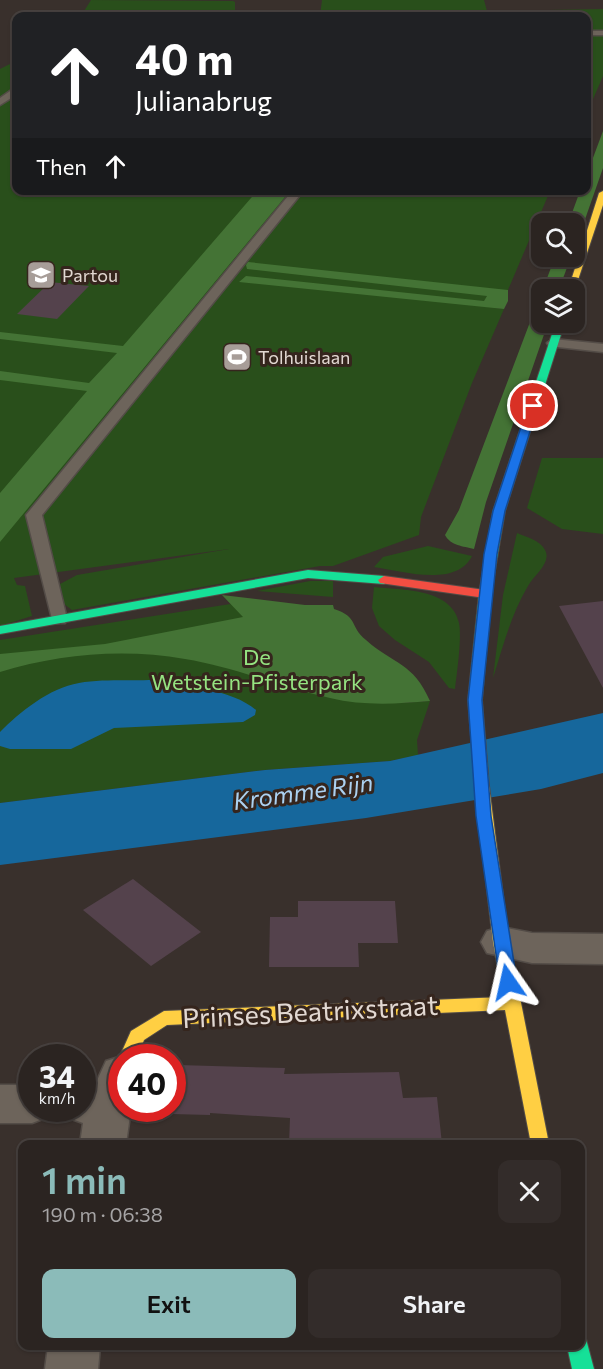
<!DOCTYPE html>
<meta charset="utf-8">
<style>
:root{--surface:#2b2421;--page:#332c2a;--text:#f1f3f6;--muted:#a6a4a5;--line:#47413f;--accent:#8bbbb9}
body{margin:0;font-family:Commissioner,sans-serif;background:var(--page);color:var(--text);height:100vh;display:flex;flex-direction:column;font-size:22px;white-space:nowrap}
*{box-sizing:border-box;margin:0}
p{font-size:20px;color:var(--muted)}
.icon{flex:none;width:33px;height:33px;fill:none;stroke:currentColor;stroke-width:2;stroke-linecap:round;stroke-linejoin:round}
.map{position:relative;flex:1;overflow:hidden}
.details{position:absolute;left:18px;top:1140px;width:567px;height:210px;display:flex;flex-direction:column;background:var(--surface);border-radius:12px;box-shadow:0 2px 4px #0004,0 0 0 2px var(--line)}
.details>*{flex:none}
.top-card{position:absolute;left:12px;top:12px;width:579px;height:183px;border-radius:12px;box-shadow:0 2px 4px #0004,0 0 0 2px var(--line);background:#202124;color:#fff;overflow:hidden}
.controls{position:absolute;left:531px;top:213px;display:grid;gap:12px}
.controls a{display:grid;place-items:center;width:54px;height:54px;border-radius:12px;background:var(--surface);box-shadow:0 2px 4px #0004,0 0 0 2px var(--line);font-size:30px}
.speed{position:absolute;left:18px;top:1044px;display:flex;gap:12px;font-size:30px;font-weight:700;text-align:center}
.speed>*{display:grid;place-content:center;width:78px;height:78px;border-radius:50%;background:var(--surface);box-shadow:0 2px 4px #0004,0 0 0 2px var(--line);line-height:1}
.speed small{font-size:15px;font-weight:400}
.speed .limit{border:9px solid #d22;background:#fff;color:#111}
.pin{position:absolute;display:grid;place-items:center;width:51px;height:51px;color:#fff;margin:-26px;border:3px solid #fff;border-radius:50%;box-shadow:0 2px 6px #0007}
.me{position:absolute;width:66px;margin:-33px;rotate:349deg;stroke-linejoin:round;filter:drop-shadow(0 0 4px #0008)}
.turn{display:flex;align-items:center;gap:21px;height:126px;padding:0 24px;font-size:27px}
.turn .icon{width:78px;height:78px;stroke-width:2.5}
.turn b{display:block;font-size:42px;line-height:51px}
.then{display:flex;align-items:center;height:57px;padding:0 24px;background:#0003;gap:12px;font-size:22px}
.round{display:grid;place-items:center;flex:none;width:63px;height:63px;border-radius:12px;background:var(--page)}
.head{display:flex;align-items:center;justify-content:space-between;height:102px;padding:0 24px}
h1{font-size:36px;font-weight:600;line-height:45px;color:var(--accent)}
.action{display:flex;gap:12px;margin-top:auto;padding:12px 24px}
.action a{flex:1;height:69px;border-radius:12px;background:var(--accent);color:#111;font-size:24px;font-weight:600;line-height:69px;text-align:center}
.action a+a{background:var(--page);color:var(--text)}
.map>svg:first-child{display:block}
</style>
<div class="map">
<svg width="603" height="1369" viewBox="0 0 603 1369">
<rect width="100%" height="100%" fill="#39302c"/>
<g fill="#294f1b">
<path d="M91,0L233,1L235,2V11L224,12V16H81Z"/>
<path d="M322,0H484L487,11L603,9V30L587,31L586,16H320Z"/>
<path d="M603,35V76L587,113V36Z"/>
<path d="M16,61V190L550,191L508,290H502L495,308L504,309L472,383L421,517L419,535L333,566H320L72,610L64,604L60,584L77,575L229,549L14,578L17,585L25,586L32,616L0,626V69Z"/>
<path d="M542,458H603V534L562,529L527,508Z"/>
<path d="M517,533C526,537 540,540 545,550C552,563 534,575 528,586C511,614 503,647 493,678L503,595Z"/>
<path d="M428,546L472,556C456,588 402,571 374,567L383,557Z"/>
<path d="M310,581H333V597L257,591Z"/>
<path d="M374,587C401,590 452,588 459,623C462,638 457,672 455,689L449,688L429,662L395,640L379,626L372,608Z"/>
<path d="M256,600L401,703L430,701L417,740L418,755L390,761L265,770L0,803V640Z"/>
</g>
<g fill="#447335">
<path d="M603,131V168L575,248L574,224H568L580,191L586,190L587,174Z"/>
<path d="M257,191H290L0,542V493L87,391L0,380V371L89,383L117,353L0,339V332L123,346Z"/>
<path d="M555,257H571L559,289H543Z"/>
<path d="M248,262L508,290V301L504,309L239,282L246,276L484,301L487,296L247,269L246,265Z"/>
<path d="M541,293L542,322L548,323L486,502L474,549C463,546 451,546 445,535L459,510Z"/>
<path d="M222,595L305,605H333L334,609C359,617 349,626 366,640C394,665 413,662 430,701C396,704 363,706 330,698C281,687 234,667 185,659C123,648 59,654 0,672V654L105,644L243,617Z"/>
</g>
<g fill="#16679c">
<path d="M149,680C181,685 232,689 256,710L255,715L243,722L114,728L71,749H10L0,746V732C20,712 49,688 79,683C101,679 127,681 149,680Z"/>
<path d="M603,713V773L541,789L366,818L0,865V803L265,770L390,761Z"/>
</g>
<g fill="#54424c">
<path d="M50,282L89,286L57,319L17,314Z"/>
<path d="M603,601V688L559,606Z"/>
<path d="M133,879L201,932L151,966L83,910Z"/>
<path d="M298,901H395L398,943H358L359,967H269L270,917H298Z"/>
<path d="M178,1065L285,1068L284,1074L399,1072L403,1098L437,1097L442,1144H289L290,1118L210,1113V1115L172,1114Z"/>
</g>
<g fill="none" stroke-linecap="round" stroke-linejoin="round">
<g stroke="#534c47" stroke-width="3">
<g id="lane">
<rect x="586" y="31" width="17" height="4"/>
<path d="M13,89H16V95L0,105V98Z"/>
<path d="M293,190H304L42,515L67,619L65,623H53L26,515Z"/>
<path d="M553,339L603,344V352L549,346L547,343Z"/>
</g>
</g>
<g stroke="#534c47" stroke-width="3">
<g id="street">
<path d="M501,927L532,933L603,934V964L532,963L487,953L481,942L487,931Z"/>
<path d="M122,1056L126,1058H122V1108H131L126,1144H80L83,1123L66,1117L62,1108H82V1085H95L106,1061Z"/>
<path d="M0,1085H32V1108H52L48,1117L32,1123H0Z"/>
<path d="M48,1346H100L98,1369H45Z"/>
</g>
</g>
<g stroke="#534c47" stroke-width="2">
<g id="fast">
<path d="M556,322H565L505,511L491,594L482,700L489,786L482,791L475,786L468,700L479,594L493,511Z"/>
<path d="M308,570L384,576L390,580L384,584L308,578L0,634V626Z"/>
<path d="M580,1337L586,1339L594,1369H572L567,1346H580Z"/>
</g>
</g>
<g stroke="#534c47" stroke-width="2">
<g id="slow">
<path d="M603,191V205L574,292V290H568L599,193Z"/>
<path d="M482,781L489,786L509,942L549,1144H531L505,1010L167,1025L144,1040L137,1058H122V1063L119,1058L131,1031L164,1011L503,997L493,942L475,786Z"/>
</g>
</g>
<g stroke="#534c47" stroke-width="2">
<path id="jam" d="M384,576L485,590L491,594L485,598L380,583L378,580Z"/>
</g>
<use href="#lane" fill="#6d645b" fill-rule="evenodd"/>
<use href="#street" fill="#6d645b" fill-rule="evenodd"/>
<use href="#fast" fill="#16e098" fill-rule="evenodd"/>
<use href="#slow" fill="#ffcf43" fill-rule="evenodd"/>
<use href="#jam" fill="#f24e42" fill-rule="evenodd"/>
</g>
<path fill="#1a73e8" stroke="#114b97" stroke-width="1.5" d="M533,403L538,406L505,511L497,554L482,700L491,816L517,982L514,987L508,989L502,987L500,982L476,816L468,700L484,554L493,511L528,406Z"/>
<defs>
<g id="school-square" transform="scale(1.5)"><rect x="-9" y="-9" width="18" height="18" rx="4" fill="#a79d98" stroke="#35251d"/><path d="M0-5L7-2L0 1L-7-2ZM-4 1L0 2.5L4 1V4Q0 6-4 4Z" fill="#fff"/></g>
<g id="stadium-square" transform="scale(1.5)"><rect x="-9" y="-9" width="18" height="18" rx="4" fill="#a79d98" stroke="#35251d"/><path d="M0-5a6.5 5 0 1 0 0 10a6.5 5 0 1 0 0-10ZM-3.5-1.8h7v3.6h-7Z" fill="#fff"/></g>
</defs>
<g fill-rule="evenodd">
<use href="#school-square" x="41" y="275"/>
<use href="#stadium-square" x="237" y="357"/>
</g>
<g text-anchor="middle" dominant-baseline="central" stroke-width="6" stroke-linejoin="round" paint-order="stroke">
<g font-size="18" fill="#e2d8d2" stroke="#35251d" text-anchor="start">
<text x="62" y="275">Partou</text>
<text x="258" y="357">Tolhuislaan</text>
</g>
<g font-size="22" fill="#95e381" stroke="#35251d">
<text x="257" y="656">De<tspan x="257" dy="25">Wetstein-Pfisterpark</tspan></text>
</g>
<g font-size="24" font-style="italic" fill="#abd1f1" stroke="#35251d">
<text transform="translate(303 791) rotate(-8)">Kromme Rijn</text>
</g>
<g font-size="27" fill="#e2d8d2" stroke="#35251d">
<text transform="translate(310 1011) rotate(-3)">Prinses Beatrixstraat</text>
</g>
</g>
</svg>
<div class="controls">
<a><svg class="icon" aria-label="search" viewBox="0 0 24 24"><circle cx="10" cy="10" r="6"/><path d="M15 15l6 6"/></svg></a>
<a><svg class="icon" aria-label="layers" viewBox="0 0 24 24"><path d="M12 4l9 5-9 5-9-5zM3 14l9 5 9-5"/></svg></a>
</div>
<div class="speed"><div>34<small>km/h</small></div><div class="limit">40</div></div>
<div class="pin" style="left:533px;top:406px;background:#d93025"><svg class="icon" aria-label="arrive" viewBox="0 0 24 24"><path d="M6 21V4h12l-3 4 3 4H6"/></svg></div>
<svg class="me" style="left:508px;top:982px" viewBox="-20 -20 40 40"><path d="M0-17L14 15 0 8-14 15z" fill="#1a73e8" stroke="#fff" stroke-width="4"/></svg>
<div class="top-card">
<div class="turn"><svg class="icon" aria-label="ahead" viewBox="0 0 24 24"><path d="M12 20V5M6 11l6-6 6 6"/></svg><div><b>40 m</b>Julianabrug</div></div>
<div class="then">Then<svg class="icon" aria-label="ahead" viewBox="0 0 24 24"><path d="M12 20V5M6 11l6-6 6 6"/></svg></div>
</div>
<section class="details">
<div class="head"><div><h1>1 min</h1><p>190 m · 06:38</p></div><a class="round"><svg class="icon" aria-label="close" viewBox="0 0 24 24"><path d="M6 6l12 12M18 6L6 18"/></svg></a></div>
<div class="action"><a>Exit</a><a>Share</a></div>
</section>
</div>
